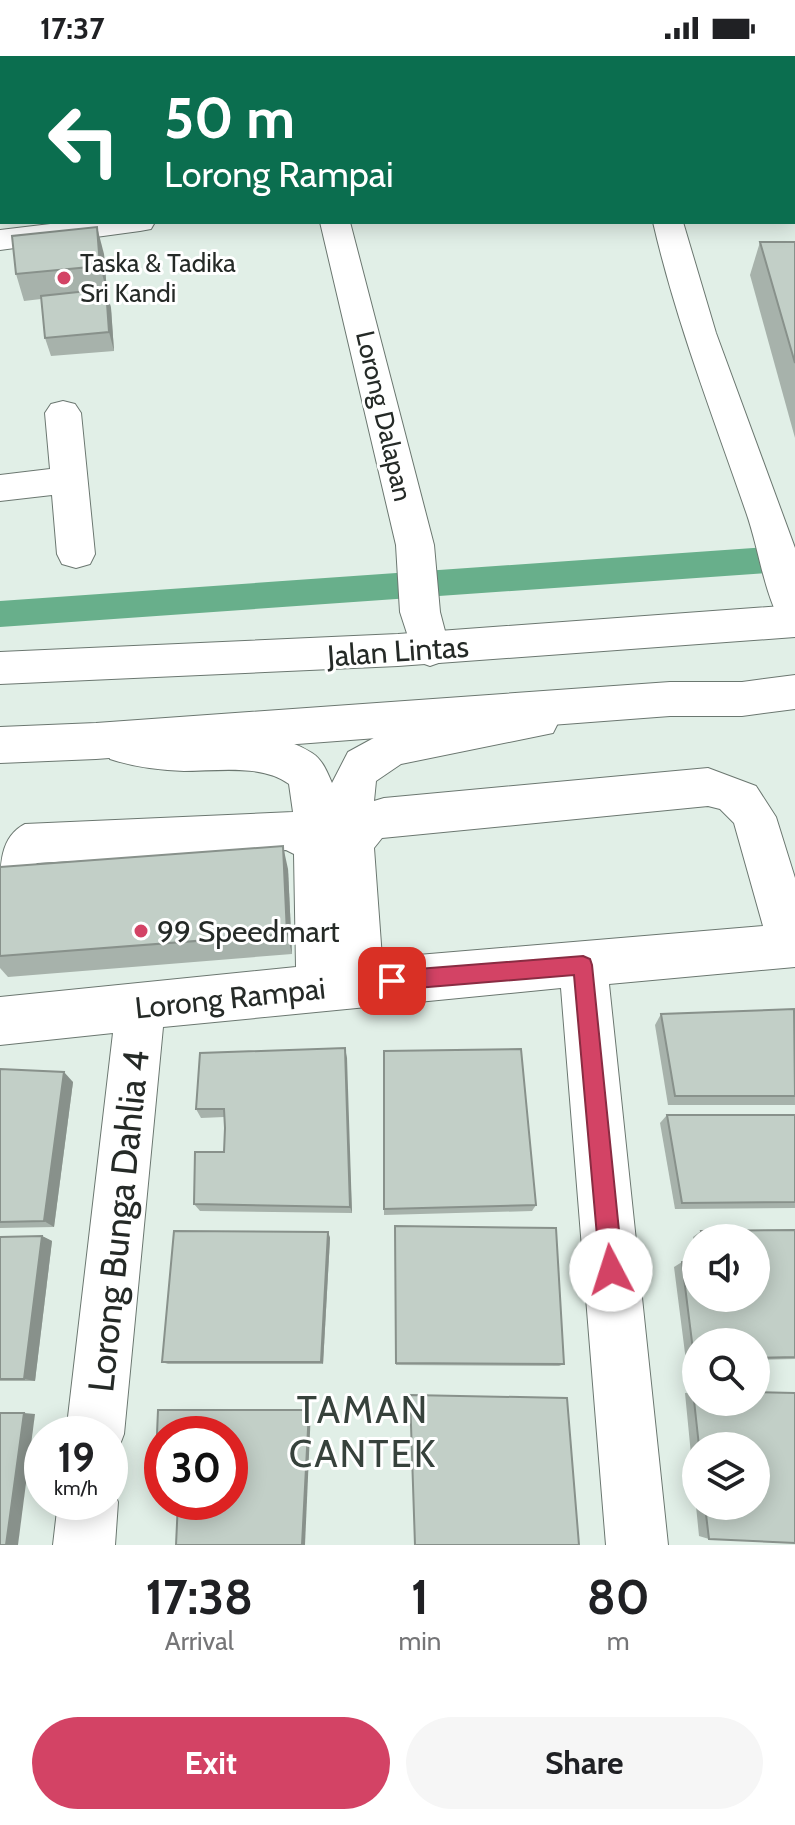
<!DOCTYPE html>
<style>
:root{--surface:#fff;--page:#f6f6f6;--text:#202124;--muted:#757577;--accent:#d34365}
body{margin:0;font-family:Cabin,sans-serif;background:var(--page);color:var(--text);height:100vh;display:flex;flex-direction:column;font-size:30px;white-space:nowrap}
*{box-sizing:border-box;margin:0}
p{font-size:26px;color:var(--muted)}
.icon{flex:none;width:44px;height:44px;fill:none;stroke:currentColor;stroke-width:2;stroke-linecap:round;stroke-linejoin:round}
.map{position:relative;height:1489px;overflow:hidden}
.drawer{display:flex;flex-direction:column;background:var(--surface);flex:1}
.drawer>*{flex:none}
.banner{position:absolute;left:0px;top:0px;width:796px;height:168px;box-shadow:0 4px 20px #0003;background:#0b6e4f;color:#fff;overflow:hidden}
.tools{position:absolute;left:682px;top:1168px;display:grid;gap:16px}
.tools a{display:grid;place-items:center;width:88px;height:88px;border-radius:50%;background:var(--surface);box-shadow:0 4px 20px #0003;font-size:40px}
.speed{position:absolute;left:24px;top:1360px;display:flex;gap:16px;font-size:40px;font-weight:700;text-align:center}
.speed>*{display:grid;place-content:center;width:104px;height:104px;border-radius:50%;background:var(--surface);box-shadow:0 4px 20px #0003;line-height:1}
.speed small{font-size:20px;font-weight:400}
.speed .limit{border:12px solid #d22;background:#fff;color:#111}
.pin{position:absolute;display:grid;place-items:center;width:68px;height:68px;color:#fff;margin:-34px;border-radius:16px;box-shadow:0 4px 12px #0006}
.me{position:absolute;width:88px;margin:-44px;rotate:355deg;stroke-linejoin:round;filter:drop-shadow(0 0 6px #0008)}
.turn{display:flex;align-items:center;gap:28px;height:168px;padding:0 32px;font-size:36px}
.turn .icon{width:104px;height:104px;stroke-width:2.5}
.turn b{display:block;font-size:56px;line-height:68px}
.eta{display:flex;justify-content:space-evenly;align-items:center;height:136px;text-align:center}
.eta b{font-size:48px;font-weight:800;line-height:56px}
.cta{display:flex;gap:16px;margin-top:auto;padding:16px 32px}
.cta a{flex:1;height:92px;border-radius:48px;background:var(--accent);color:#fff;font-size:32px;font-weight:800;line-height:92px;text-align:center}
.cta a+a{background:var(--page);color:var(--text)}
.status{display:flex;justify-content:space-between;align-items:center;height:56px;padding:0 40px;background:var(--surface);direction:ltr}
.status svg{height:22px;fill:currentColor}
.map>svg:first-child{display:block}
</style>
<div class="status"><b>17:37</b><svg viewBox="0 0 49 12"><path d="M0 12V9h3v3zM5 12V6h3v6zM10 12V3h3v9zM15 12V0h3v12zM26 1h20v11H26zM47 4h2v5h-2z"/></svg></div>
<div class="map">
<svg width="795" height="1489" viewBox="0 0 795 1489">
<rect width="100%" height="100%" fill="#e1efe7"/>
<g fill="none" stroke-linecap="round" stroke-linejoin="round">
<path fill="#68af8b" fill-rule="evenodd" d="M795,489V515L0,571V545Z"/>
<g stroke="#6b7770" stroke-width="2">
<g id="minor">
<path d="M26,0H52L53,2H27Z"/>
<path d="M186,0H212L213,2H187Z"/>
<path d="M390,0H416L417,2H391Z"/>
<path d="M612,0H638L639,2H613Z"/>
<path d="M777,0H795V9L794,2Z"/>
<rect x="794" y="87" width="1" height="18"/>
<path d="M67,166H155L151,173L140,175L0,194V174Z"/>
<path d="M320,166H350L434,489L440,556L450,594L444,605L430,610L416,605L400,556L396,489Z"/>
<path d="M653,166H683L716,277L795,492V571L781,567C763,533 759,493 746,456C713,360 676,266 653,166Z"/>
<path d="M63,345L75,348L81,357L95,498L90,508L76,512L62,508L57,498L52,439L0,445V419L50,413L45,357L51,348Z"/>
<path d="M538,648L553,653L559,665L553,677L401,708L376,725L374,745L384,742L708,712L756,730L776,761L795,822V911L609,928L668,1489H606L561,932L163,971L124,1378L116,1399L110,1401V1378H66L113,977L0,989V941L296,911L294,798L286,794L37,807L16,835L0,841C0,808 0,781 25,768L293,756L289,728C262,708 217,715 184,715C159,714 134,711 110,703L104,690L110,677C131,670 149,677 171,678C216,681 272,671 312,697C323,704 327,716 332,727L348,696L381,678ZM708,750L720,753L734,767L763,870L382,902L374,792L382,782Z"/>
<path d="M110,1426L118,1446L115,1489H53L58,1446H110Z"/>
</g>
</g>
<g stroke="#6b7770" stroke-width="2">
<g id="highway">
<path d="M795,549V581L398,610L0,628V596L398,578Z"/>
<path d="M795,619V653L742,660H670L96,703L0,707V671L96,667L670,626H742Z"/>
</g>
</g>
<use href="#minor" fill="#fff" fill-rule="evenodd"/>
<use href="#highway" fill="#fff" fill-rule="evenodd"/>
</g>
<g fill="#a7b2ab">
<path d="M760,186H795V382L750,219Z"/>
<path d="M104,198L107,236L111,252L114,295L51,300L45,282L41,243L24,245L16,218Z"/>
<path d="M0,811L288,813L292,898L8,921L0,912Z"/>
<path d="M795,957V1049H668L655,969L661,958Z"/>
<path d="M345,992L352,1157L200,1155L194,1148L224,1096L225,1072L224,1061L201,1062L196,1053Z"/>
<path d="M384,995L536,1149L532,1155L384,1159Z"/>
<path d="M0,1013L73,1026L54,1171L0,1172Z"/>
<path d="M667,1059H795V1152L675,1153L660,1067Z"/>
<path d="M395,1170L564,1308L559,1310L396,1309Z"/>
<path d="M795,1174V1303L756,1304V1286H696V1304L686,1305L674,1211L682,1206L696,1242L756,1182H696V1195L693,1181L701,1175Z"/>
<path d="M328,1176L330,1182L323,1308H168L162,1306Z"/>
<path d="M42,1180L52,1185L35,1325H0V1181Z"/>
<path d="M696,1336V1346H756V1336L795,1337V1487L709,1483L699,1480L696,1450H756V1390H696V1450L685,1337Z"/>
</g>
<g fill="#88918b">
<path d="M97,171L104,198L107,236L100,210Z"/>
<path d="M106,233L111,252L114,295L109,276Z"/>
<path d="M283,790L288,813L292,898L287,878Z"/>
<path d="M345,992L347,1002L352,1157L350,1151Z"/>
<path d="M64,1016L73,1026L54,1171L44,1165Z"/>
<path d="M328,1176L330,1182L323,1308L321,1306Z"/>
<path d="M42,1180L52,1185L35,1325L24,1323Z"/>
<path d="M309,1354H311L305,1489H302Z"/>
<path d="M24,1357L35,1358L18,1489H6Z"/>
</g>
<g fill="#c2cfc7" stroke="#88918b" stroke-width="2">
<path d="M438,0H509V2H439Z"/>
<path d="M97,171L100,210L16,218L12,180Z"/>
<path d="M760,186H795V307Z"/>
<path d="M106,233L109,276L45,282L41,240Z"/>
<path d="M283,790L287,878L0,900V811Z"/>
<path d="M794,953L795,1040H675L661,958Z"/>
<path d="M345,992L350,1151L194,1148L195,1096H224L225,1072L224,1053H196L200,997Z"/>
<path d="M521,993L536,1149L384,1153V995Z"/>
<path d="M0,1013L64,1016L44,1165L0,1166Z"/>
<path d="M667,1059H795V1146L682,1147Z"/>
<path d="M395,1170L556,1172L564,1308L396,1307Z"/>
<path d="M795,1174V1301L756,1302V1286H696V1302H694L682,1206L696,1204V1242H756V1182H703L701,1175Z"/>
<path d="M174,1175L328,1176L321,1306H162Z"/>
<path d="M42,1180L24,1323H0V1181Z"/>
<path d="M693,1335L696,1336V1346H756V1336L795,1337V1487L709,1483L705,1450H756V1390H699Z"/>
<path d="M410,1339L567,1342L579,1489H415Z"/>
<path d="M158,1354H309L302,1489H176L178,1446H230V1378H162V1427H155Z"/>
<path d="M0,1357H24L6,1489H0Z"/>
</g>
<path fill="#d34365" stroke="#892c42" stroke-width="2" d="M583,900L590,903L592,909L623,1214L619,1222L611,1226L603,1222L600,1214L574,919L392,934L385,931L382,925L385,918L392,915Z"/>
<g fill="#d34365" stroke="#fff" stroke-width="3">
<circle cx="64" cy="222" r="8"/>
<circle cx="141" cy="875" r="8"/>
</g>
<g text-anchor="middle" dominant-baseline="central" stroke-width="6" stroke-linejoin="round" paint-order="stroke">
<g font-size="26" fill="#252a27" stroke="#fff" text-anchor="start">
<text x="80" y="207">Taska &amp; Tadika<tspan x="80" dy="30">Sri Kandi</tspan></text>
</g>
<g font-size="26" fill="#252a27" stroke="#fff">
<text transform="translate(384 360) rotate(77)">Lorong Dalapan</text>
</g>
<g font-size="30" fill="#252a27" stroke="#fff">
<text transform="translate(398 595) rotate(-4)">Jalan Lintas</text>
<text transform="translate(230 942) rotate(-6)">Lorong Rampai</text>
</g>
<g font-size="30" fill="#252a27" stroke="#fff" text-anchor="start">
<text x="157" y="875">99 Speedmart</text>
</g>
<g font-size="36" fill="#252a27" stroke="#fff">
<text transform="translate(118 1165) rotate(-84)">Lorong Bunga Dahlia 4</text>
</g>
<g font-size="38" letter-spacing="2" fill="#37423c" stroke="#fff">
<text x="363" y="1353">TAMAN<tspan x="363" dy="44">CANTEK</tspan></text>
</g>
</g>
</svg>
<div class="tools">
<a><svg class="icon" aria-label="sound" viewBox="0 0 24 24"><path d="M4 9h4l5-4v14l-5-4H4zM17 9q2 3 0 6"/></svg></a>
<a><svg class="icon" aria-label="search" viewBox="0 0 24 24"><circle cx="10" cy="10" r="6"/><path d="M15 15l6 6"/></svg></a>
<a><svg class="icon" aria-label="layers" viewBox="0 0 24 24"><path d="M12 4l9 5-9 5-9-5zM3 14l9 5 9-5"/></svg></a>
</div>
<div class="speed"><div>19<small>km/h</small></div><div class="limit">30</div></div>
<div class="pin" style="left:392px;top:925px;background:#d93025"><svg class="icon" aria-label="arrive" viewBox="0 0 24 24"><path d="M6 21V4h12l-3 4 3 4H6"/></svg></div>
<svg class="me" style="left:611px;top:1214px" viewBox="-20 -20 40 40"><circle r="19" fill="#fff"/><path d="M0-13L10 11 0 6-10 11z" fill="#d34365"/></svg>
<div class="banner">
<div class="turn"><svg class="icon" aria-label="left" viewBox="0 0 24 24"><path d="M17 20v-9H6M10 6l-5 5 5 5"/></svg><div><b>50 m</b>Lorong Rampai</div></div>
</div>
</div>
<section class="drawer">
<div class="eta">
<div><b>17:38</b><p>Arrival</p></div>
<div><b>1</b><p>min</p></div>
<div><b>80</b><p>m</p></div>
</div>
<div class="cta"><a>Exit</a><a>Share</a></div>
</section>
